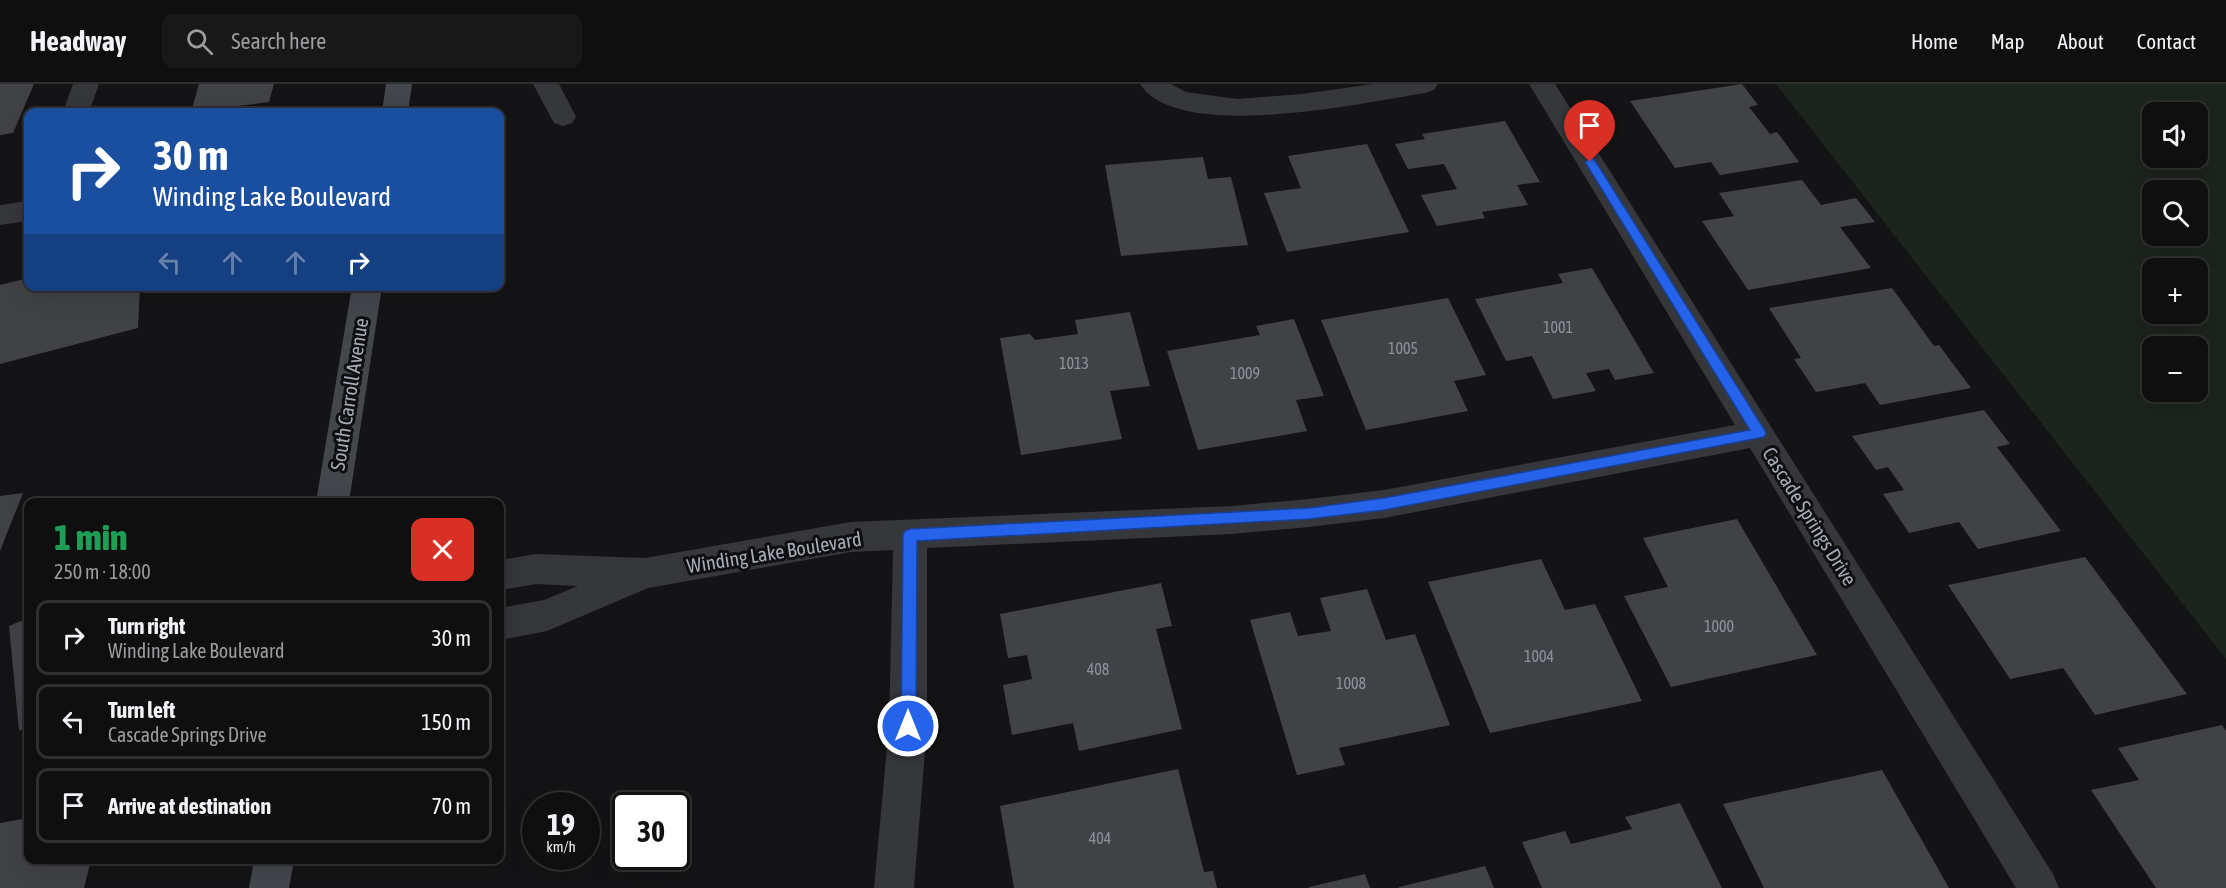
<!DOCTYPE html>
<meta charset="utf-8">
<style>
:root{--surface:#0f0f10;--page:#181819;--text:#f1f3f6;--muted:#9b9c9f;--line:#2f2f30}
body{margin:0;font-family:"Asap Condensed",sans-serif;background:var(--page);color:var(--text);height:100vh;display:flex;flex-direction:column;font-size:22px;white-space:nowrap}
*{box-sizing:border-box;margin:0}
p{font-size:20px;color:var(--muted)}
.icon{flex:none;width:33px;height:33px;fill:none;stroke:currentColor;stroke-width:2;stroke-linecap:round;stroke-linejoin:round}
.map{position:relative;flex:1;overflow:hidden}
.panel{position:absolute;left:24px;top:414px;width:480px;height:366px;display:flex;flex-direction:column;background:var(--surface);border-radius:12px;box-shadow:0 6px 24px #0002,0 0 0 2px var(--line)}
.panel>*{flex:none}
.hud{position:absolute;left:24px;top:24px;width:480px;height:183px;border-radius:12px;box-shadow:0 6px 24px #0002,0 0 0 2px var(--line);background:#1a4fa0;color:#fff;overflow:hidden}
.buttons{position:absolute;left:2142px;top:18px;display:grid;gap:12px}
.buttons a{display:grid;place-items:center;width:66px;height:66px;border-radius:12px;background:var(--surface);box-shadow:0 6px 24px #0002,0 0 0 2px var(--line);font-size:30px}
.speed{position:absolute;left:522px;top:708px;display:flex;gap:12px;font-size:30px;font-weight:700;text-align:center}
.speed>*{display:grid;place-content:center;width:78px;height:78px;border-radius:50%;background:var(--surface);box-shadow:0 6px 24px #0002,0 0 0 2px var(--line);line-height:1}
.speed small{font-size:15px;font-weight:400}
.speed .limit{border:3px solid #111;border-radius:9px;background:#fff;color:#111}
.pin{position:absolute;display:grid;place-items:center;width:51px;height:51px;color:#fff;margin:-62px -26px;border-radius:50% 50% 50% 0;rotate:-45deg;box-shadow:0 0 6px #0007}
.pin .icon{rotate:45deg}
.me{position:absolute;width:66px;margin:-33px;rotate:0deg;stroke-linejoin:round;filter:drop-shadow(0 0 4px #0008)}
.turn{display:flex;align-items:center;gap:21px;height:126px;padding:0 30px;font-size:27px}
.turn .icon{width:78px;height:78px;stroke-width:2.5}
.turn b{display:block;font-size:42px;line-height:51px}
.lanes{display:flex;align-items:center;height:57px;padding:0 30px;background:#0003;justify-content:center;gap:30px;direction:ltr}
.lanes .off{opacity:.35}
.round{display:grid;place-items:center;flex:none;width:63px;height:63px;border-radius:12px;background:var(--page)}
.headline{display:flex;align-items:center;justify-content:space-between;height:102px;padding:0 30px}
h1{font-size:36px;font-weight:800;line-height:45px;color:#1e9e55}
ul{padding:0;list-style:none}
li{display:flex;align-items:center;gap:18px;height:75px;margin:0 12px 9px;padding:0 18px;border:3px solid var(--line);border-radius:12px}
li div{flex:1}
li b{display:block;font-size:22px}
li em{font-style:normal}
header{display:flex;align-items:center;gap:36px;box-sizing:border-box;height:84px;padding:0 30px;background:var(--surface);border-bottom:2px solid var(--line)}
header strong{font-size:28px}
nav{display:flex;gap:33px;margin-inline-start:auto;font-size:21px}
.search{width:420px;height:54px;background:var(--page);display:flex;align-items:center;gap:15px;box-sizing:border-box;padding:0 21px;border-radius:12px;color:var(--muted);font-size:22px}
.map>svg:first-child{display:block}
</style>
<header>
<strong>Headway</strong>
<div class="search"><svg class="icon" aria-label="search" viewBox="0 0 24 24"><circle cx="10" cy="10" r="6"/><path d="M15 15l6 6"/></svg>Search here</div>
<nav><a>Home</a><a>Map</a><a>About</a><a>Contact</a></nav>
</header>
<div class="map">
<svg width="2226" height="804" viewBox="0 0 2226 804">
<rect width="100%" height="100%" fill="#141416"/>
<path fill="#1c241d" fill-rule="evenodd" d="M1776,0H2226V575ZM2152,28H2198V74H2152ZM2152,106H2198V152H2152ZM2152,184H2198V230H2152ZM2152,262H2198V308H2152Z"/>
<g fill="#404246">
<path d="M0,0H34L13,49L0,51Z"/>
<path d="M199,0H274L269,18L191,28Z"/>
<path d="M1742,0L1758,21L1749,23L1770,50L1777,48L1799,78L1720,91L1711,78L1675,84L1630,17Z"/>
<path d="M1505,37L1540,98L1517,101L1528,121L1482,128L1485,134L1437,142L1421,111L1457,105L1444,80L1408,85L1395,60L1425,55L1422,50Z"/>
<path d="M1367,60L1409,148L1287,168L1264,109L1301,104L1288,72Z"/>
<path d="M1203,73L1208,95L1231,93L1248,161L1121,172L1105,81Z"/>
<path d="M1802,96L1821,121L1856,114L1875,138L1840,143L1871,184L1748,206L1702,137L1734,132L1719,109Z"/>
<path d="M1592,184L1654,289L1615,296L1609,285L1586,289L1596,307L1553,315L1532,272L1506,277L1475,215L1563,199L1558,190Z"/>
<path d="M28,194V202H108V206L121,202H140L138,244L0,280V201Z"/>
<path d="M1892,204L1934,262L1939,261L1971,304L1880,321L1865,299L1816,308L1794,275L1801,274L1769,224Z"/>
<path d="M1448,214L1486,291L1454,297L1468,327L1366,346L1321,236Z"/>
<path d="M1130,228L1150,302L1110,307L1122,355L1021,371L1000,254L1030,250L1035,256L1078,250L1075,236Z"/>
<path d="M1294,235L1324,312L1296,316L1307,347L1198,366L1167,267L1260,251L1256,242Z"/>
<path d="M1984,326L2010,360L1997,363L2061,447L1978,465L1959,438L1909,449L1883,410L1904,406L1888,383L1876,386L1852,352Z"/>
<path d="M23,409L0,467V412Z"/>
<path d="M1737,435L1817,571L1671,603L1624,512L1668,503L1643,454Z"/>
<path d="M2085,473L2187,610L2095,631L2063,584L2010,595L1948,501Z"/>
<path d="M1541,475L1565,526L1595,520L1642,617L1490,649L1428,498Z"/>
<path d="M1161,499L1172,542L1156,545L1182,645L1079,667L1073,639L1012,651L1003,601L1032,595L1027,571L1008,574L1000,530Z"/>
<path d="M1367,505L1386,556L1415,550L1450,641L1339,664L1345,681L1297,691L1250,536L1290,528L1298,552L1331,547L1320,514Z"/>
<path d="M28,534V643L19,647L9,542Z"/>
<path d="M2222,641L2226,647V804H2156L2091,706L2139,696L2118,664Z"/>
<path d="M1178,685L1204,788L1213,787L1217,804H1014L1000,722Z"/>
<path d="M1882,686L1949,804H1764L1723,720Z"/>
<path d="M1680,719L1722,804H1542L1522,758L1565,747L1571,760L1632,745L1625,733Z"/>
<path d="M28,734V776H91L84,804H0V739Z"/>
<path d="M1485,782L1494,804H1399V803Z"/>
<path d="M1365,790L1370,804H1309V803Z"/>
</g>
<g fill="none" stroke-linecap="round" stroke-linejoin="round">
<g fill="#35373b" fill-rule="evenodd">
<path d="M73,0H99L89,28H63Z"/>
<path d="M533,0H559L576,33L572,39L563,42L554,39Z"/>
<path d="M1140,0H1171L1186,8L1237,15L1302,10L1373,0H1438L1434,6L1425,9C1366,18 1178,60 1140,0Z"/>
<path d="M1529,0H1555L2053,790L2059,804H2016L1750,364L1384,434L1309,443L1232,450L927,464V642L914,804H874L889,642L893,466L851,468L648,504L547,547L500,556V524L544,516L578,502L536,500L500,506V476L536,470L645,474L851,438L1232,422L1309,415L1384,406L1735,341Z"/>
<path d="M28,117V137L0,141V121Z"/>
</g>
<g fill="#43464b" fill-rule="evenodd">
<path d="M386,0H412L408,28H382Z"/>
<path d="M352,202H382L349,418H316Z"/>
<path d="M254,776H294L289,804H249Z"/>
</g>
</g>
<path fill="#2563eb" stroke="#184099" stroke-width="1.5" d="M1590,74L1594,75L1764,345L1766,349L1764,353L1384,426L1309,435L917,457L916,642L914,647L908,650L903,647L901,642L903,451L905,447L910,445L1309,424L1384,414L1750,346L1585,78Z"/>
<g text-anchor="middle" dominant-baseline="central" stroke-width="6" stroke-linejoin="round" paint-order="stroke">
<g font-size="16" fill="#8c929b">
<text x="1558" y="243">1001</text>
<text x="1403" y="264">1005</text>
<text x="1074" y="279">1013</text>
<text x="1245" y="289">1009</text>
<text x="1719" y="542">1000</text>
<text x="1539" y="572">1004</text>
<text x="1098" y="585">408</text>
<text x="1351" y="599">1008</text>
<text x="1100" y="754">404</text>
</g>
<g font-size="20" fill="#a6acb7" stroke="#0f0f11">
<text transform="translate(349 310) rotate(-81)">South Carroll Avenue</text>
<text transform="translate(1810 432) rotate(58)">Cascade Springs Drive</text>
<text transform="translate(774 468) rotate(-9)">Winding Lake Boulevard</text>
</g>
</g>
</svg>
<div class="buttons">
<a><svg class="icon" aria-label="sound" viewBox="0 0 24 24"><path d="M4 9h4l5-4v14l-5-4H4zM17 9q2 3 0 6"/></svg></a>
<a><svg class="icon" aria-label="search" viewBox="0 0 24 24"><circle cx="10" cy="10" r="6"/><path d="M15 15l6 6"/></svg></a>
<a>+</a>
<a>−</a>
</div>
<div class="speed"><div>19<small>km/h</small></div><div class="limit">30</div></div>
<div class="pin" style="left:1590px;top:78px;background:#d93025"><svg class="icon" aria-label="arrive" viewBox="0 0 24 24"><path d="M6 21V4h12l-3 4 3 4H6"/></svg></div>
<svg class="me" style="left:908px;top:642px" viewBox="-20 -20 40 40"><circle r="17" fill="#2563eb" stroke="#fff" stroke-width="3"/><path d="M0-11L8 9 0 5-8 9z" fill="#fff"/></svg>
<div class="hud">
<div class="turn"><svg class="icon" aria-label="right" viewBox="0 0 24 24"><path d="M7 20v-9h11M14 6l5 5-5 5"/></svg><div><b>30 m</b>Winding Lake Boulevard</div></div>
<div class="lanes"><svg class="icon off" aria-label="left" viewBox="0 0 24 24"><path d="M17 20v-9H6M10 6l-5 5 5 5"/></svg><svg class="icon off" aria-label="ahead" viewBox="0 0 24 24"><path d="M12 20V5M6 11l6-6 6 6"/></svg><svg class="icon off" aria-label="ahead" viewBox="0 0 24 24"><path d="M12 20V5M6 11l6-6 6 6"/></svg><svg class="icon" aria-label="right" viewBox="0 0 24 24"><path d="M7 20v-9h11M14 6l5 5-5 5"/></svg></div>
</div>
<section class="panel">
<div class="headline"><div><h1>1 min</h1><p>250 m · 18:00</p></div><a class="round" style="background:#d93025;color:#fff"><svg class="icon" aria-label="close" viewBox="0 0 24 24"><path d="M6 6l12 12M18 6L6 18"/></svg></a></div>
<ul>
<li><svg class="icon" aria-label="right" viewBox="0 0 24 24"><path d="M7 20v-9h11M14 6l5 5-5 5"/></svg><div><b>Turn right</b><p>Winding Lake Boulevard</p></div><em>30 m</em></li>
<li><svg class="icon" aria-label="left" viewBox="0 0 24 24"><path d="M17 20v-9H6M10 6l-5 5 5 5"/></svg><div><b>Turn left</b><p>Cascade Springs Drive</p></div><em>150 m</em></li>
<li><svg class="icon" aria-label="arrive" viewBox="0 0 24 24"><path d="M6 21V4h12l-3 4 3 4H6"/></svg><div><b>Arrive at destination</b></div><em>70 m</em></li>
</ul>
</section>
</div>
